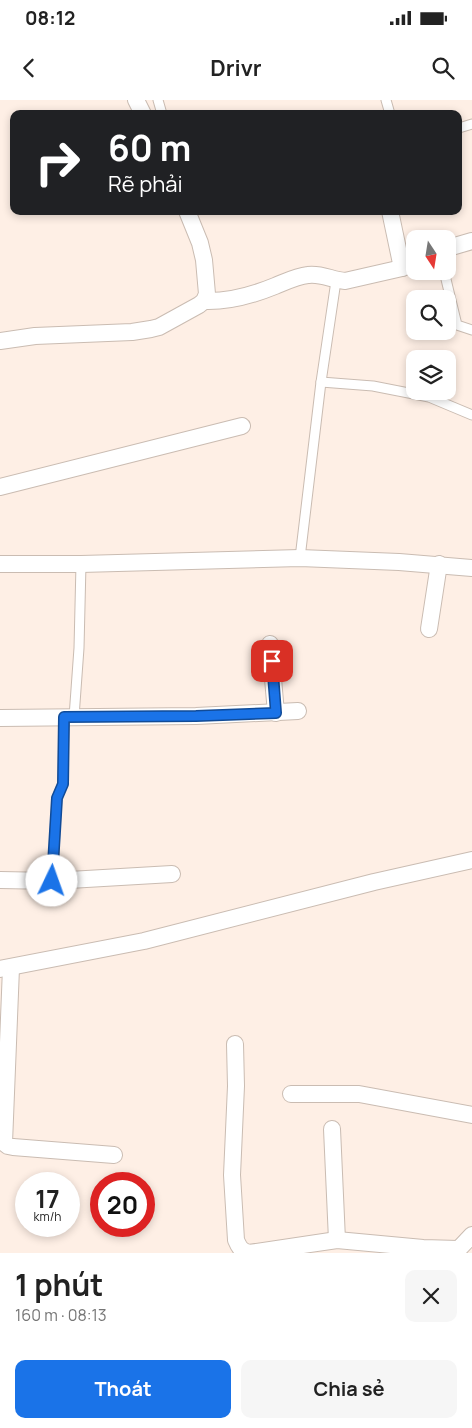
<!DOCTYPE html>
<html lang="vi">
<meta charset="utf-8">
<style>
:root{--surface:#fff;--page:#f6f6f6;--text:#222;--muted:#767676;--accent:#1a73e8}
body{margin:0;font-family:Manrope,sans-serif;background:var(--page);color:var(--text);height:100vh;display:flex;flex-direction:column;font-size:19px;white-space:nowrap}
*{box-sizing:border-box;margin:0}
p{font-size:16px;color:var(--muted)}
.icon{flex:none;width:28px;height:28px;fill:none;stroke:currentColor;stroke-width:2;stroke-linecap:round;stroke-linejoin:round}
.map{position:relative;height:1153px;overflow:hidden}
.side{display:flex;flex-direction:column;background:var(--surface);flex:1}
.side>*{flex:none}
.guide{position:absolute;left:10px;top:10px;width:452px;height:105px;border-radius:10px;box-shadow:0 2px 8px #0003;background:#202124;color:#fff;overflow:hidden}
.needle{width:32px;rotate:168deg}
.fabs{position:absolute;left:406px;top:130px;display:grid;gap:10px}
.fabs a{display:grid;place-items:center;width:50px;height:50px;border-radius:10px;background:var(--surface);box-shadow:0 2px 8px #0003;font-size:25px}
.speed{position:absolute;left:15px;top:1072px;display:flex;gap:10px;font-size:25px;font-weight:700;text-align:center}
.speed>*{display:grid;place-content:center;width:65px;height:65px;border-radius:50%;background:var(--surface);box-shadow:0 2px 8px #0003;line-height:1}
.speed small{font-size:12px;font-weight:400}
.speed .limit{border:8px solid #d22;background:#fff;color:#111}
.pin{position:absolute;display:grid;place-items:center;width:42px;height:42px;color:#fff;margin:-21px;border-radius:10px;box-shadow:0 2px 8px #0006}
.me{position:absolute;width:55px;margin:-28px;rotate:3deg;stroke-linejoin:round;filter:drop-shadow(0 0 4px #0008)}
.turn{display:flex;align-items:center;gap:18px;height:105px;padding:0 15px;font-size:22px}
.turn .icon{width:65px;height:65px;stroke-width:2.5}
.turn b{display:block;font-size:35px;line-height:42px}
.round{display:grid;place-items:center;flex:none;width:52px;height:52px;border-radius:10px;background:var(--page)}
.head{display:flex;align-items:center;justify-content:space-between;height:85px;padding:0 15px}
h1{font-size:30px;font-weight:700;line-height:38px}
.action{display:flex;gap:10px;margin-top:auto;padding:10px 15px}
.action a{flex:1;height:58px;border-radius:10px;background:var(--accent);color:#fff;font-size:20px;font-weight:700;line-height:58px;text-align:center}
.action a+a{background:var(--page);color:var(--text)}
.status{display:flex;justify-content:space-between;align-items:center;height:35px;padding:0 25px;background:var(--surface);direction:ltr}
.status svg{height:14px;fill:currentColor}
header{display:flex;justify-content:space-between;align-items:center;height:65px;padding:0 15px;background:var(--surface);font-size:22px;font-weight:700}
.map>svg:first-child{display:block}
</style>
<div class="status"><b>08:12</b><svg viewBox="0 0 49 12"><path d="M0 12V9h3v3zM5 12V6h3v6zM10 12V3h3v9zM15 12V0h3v12zM26 1h20v11H26zM47 4h2v5h-2z"/></svg></div>
<header><svg class="icon" aria-label="back" viewBox="0 0 24 24"><path d="M15 5l-7 7 7 7"/></svg>Drivr<svg class="icon" aria-label="search" viewBox="0 0 24 24"><circle cx="10" cy="10" r="6"/><path d="M15 15l6 6"/></svg></header>
<div class="map">
<svg width="472" height="1153" viewBox="0 0 472 1153">
<rect width="100%" height="100%" fill="#feefe5"/>
<g fill="none" stroke-linecap="round" stroke-linejoin="round">
<g stroke="#cabcb2" stroke-width="11">
<g id="lane">
<path d="M158,0L162,14"/>
<path d="M386,0L390,14"/>
<path d="M459,28L472,24"/>
<path d="M444,171L457,225L472,230"/>
<path d="M321,282L373,286L429,297L472,315"/>
<path d="M300,458L321,282L336,181"/>
<path d="M74,617L79,548L81,464"/>
<path d="M52,781L57,698L63,683L64,617"/>
</g>
</g>
<g stroke="#cabcb2" stroke-width="18">
<g id="street">
<path d="M136,0L143,14"/>
<path d="M390,111L402,168"/>
<path d="M448,148L472,141"/>
<path d="M204,201C228,202 253,195 275,186C285,182 297,176 308,175C321,173 332,180 345,181L402,168L415,162"/>
<path d="M0,241L35,236L132,232L151,229L159,227L199,205L204,201L207,194L204,160L200,143L187,111"/>
<path d="M0,387L242,326"/>
<path d="M0,464H81L300,458L399,462L472,468"/>
<path d="M429,529L439,464"/>
<path d="M270,544L276,613"/>
<path d="M0,618L196,616L298,611"/>
<path d="M0,780L52,781L172,774"/>
<path d="M11,868L4,1043L8,1046L13,1047L114,1055"/>
<path d="M0,869L144,841L374,782L472,760"/>
<path d="M235,944L236,986L232,1075L236,1140C239,1147 241,1151 249,1153L337,1140L423,1148L458,1149"/>
<path d="M291,994H359L472,1015"/>
<path d="M332,1029L337,1140"/>
<path d="M455,1153L472,1135"/>
</g>
</g>
<use href="#lane" stroke="#fff" stroke-width="9"/>
<use href="#street" stroke="#fff" stroke-width="16"/>
</g>
<g fill="none" stroke-linecap="round" stroke-linejoin="round">
<g stroke="#114b97" stroke-width="12">
<path id="route" d="M52,781L57,698L63,684L64,617L196,616L276,613L272,561"/>
</g>
<use href="#route" stroke="#1a73e8" stroke-width="9"/>
</g>
</svg>
<div class="fabs">
<a><svg class="needle" viewBox="-14 -14 28 28"><path d="M0-13l5 13h-10z" fill="#e53935"/><path d="M0 13l5-13h-10z" fill="#767676"/></svg></a>
<a><svg class="icon" aria-label="search" viewBox="0 0 24 24"><circle cx="10" cy="10" r="6"/><path d="M15 15l6 6"/></svg></a>
<a><svg class="icon" aria-label="layers" viewBox="0 0 24 24"><path d="M12 4l9 5-9 5-9-5zM3 14l9 5 9-5"/></svg></a>
</div>
<div class="speed"><div>17<small>km/h</small></div><div class="limit">20</div></div>
<div class="pin" style="left:272px;top:561px;background:#d93025"><svg class="icon" aria-label="arrive" viewBox="0 0 24 24"><path d="M6 21V4h12l-3 4 3 4H6"/></svg></div>
<svg class="me" style="left:52px;top:781px" viewBox="-20 -20 40 40"><circle r="19" fill="#fff"/><path d="M0-13L10 11 0 6-10 11z" fill="#1a73e8"/></svg>
<div class="guide">
<div class="turn"><svg class="icon" aria-label="right" viewBox="0 0 24 24"><path d="M7 20v-9h11M14 6l5 5-5 5"/></svg><div><b>60 m</b>Rẽ phải</div></div>
</div>
</div>
<section class="side">
<div class="head"><div><h1>1 phút</h1><p>160 m · 08:13</p></div><a class="round"><svg class="icon" aria-label="close" viewBox="0 0 24 24"><path d="M6 6l12 12M18 6L6 18"/></svg></a></div>
<div class="action"><a>Thoát</a><a>Chia sẻ</a></div>
</section>
